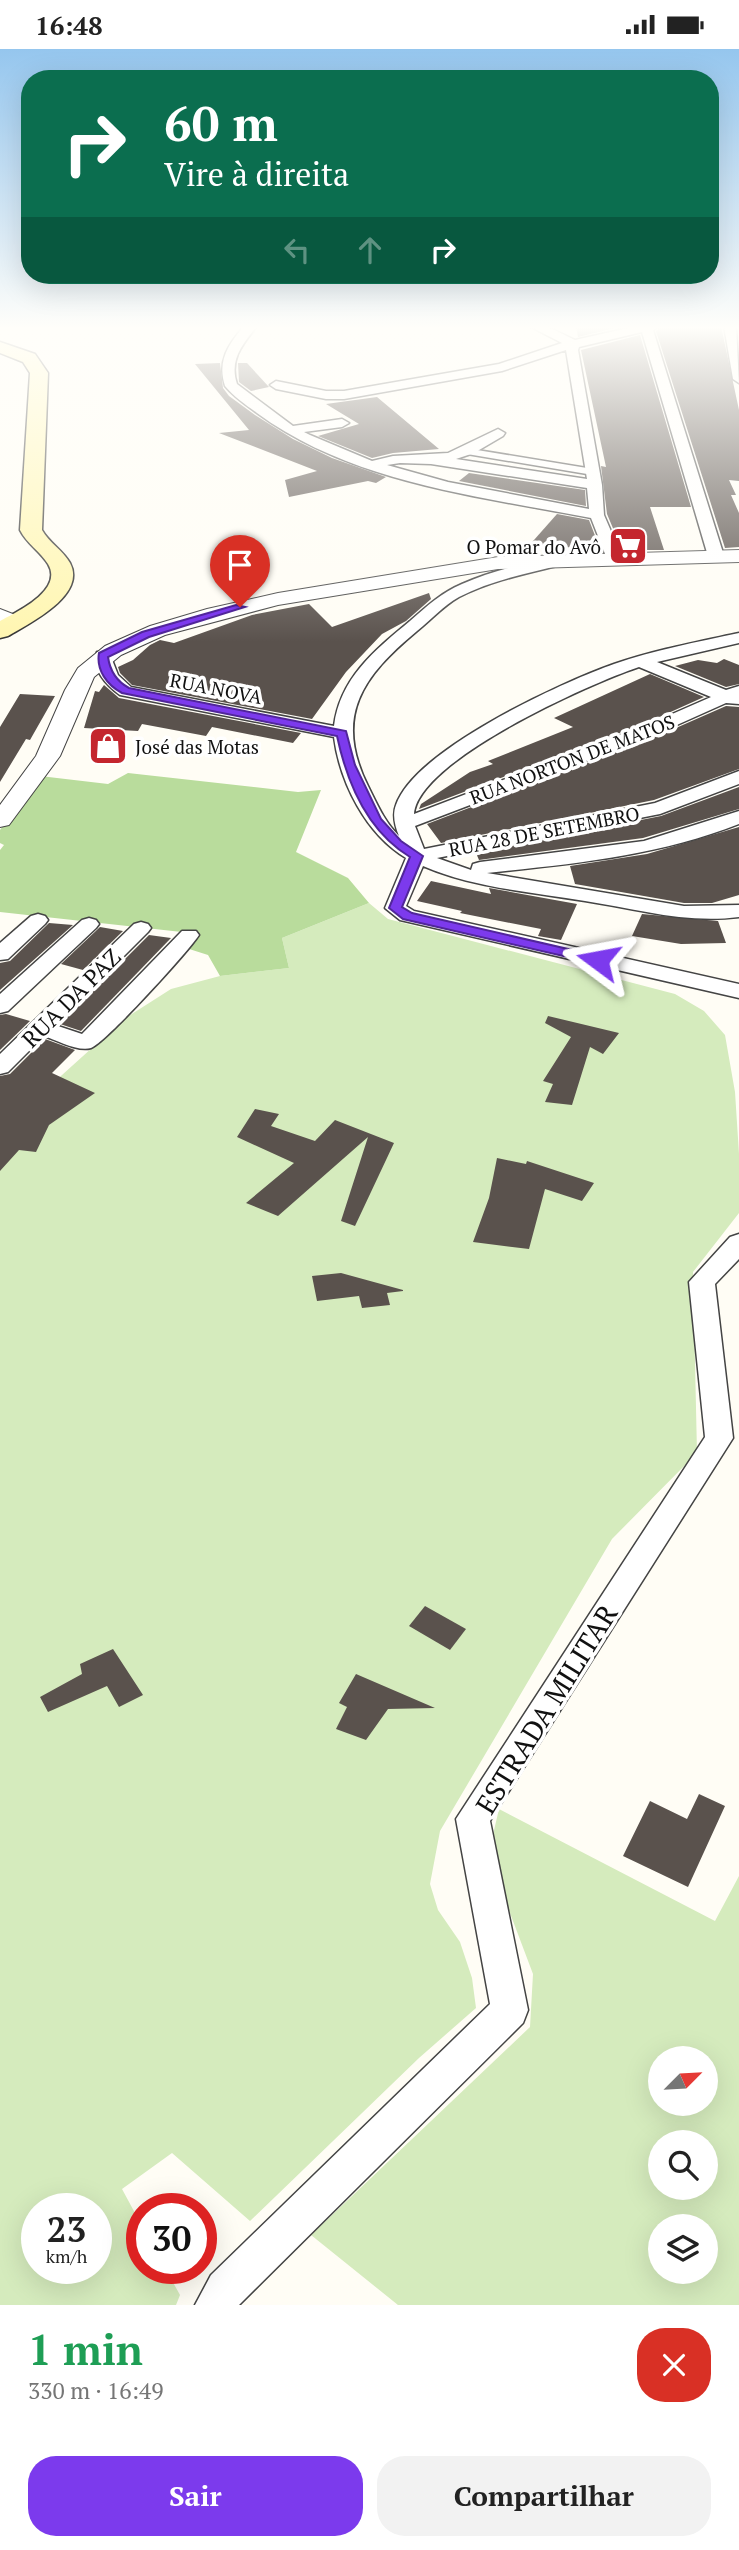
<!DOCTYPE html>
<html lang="pt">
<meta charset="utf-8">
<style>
:root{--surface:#fff;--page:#f2f2f2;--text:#222;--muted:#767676;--accent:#7c3aed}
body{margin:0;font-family:"PT Serif",serif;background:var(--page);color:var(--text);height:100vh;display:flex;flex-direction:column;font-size:26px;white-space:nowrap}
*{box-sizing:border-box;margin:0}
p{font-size:23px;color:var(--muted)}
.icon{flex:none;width:38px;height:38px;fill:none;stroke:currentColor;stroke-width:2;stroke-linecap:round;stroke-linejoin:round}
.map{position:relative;height:2256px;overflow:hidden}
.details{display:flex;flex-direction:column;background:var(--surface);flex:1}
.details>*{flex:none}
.hud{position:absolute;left:21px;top:21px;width:698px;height:214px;border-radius:28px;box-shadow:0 7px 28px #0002;background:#0b6e4f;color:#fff;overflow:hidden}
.needle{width:46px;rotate:66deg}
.tools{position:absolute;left:648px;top:1997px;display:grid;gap:14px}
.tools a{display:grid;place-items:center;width:70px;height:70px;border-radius:50%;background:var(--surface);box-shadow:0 7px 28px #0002;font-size:35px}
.speed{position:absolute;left:21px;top:2144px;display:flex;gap:14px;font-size:35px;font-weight:700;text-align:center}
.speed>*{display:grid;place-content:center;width:91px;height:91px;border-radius:50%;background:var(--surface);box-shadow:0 7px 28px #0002;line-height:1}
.speed small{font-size:18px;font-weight:400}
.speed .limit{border:10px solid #d22;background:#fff;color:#111}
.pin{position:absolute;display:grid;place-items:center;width:60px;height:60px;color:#fff;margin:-72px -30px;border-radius:50% 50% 50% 0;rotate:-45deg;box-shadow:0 0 7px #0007}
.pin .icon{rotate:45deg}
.me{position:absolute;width:77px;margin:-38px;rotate:283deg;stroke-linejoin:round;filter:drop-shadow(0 0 5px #0008)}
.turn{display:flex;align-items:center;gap:24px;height:147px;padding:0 28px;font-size:32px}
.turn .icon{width:91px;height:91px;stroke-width:2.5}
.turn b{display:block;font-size:49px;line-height:60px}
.lanes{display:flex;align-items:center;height:66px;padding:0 28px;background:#0003;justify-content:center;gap:35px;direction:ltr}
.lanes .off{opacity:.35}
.round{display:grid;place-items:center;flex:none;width:74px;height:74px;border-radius:28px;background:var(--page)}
.overview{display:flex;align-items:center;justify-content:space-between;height:119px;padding:0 28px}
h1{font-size:42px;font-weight:700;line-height:52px;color:#1e9e55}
.action{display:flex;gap:14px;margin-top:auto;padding:14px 28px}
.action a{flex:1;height:80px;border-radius:28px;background:var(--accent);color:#fff;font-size:28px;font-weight:700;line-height:80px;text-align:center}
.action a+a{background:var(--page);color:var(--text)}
.status{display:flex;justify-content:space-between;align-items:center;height:49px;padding:0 35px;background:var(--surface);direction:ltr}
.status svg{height:19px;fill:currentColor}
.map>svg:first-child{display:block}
</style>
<div class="status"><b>16:48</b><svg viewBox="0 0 49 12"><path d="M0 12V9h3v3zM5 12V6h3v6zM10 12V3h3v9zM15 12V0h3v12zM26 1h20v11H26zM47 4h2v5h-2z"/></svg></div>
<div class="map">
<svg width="739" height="2256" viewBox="0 0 739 2256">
<rect width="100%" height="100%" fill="#fffdf5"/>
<g fill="#d5ebbd" fill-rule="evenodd">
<path d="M369,854L388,870L675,945L704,962L725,986L735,1043L739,1105V1164L693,1223L697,1404L612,1490L440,1782L430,1835L438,1861L460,1893L472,1929L476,1959L419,2009L250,2172L172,2104L122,2140L142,2177V2219H165L180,2246L176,2256H0V1082L124,970L171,940L220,927L289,919L282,889ZM37,2160H96V2219H37Z"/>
<path d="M499,1760L715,1872L739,1827V2256H398L311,2186L530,1978L533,1925L499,1835L491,1794ZM660,2009H705V2054H660ZM660,2093H705V2138H660ZM660,2177H705V2222H660Z"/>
</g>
<path fill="#b9dc9c" d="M128,724L298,743L321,741L296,803L348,829L369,854L282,889L289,919L220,927L208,906L186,899L200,885L0,863V801L4,796L0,794V781L40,727L108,735Z"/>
<g fill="#5a524d">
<path d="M576,277H623L578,288Z"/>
<path d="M662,277H721L739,361V432L729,431L736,446H731L739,464V498L725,499L656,282Z"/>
<path d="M640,286L691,458H650L664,501H625L624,496H620L607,465L601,417L606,418L581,301Z"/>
<path d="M220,314L223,339L229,347L255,366L293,390L332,409L386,428L376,434L368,432L289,448L285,431L317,422L219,384L249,381L195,315Z"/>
<path d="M238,314H247L269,338L251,342L239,333Z"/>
<path d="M377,348L439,400L393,404L372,409L318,387L359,375L326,355Z"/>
<path d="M469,424L585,441L586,457L459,432Z"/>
<path d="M557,465L589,471L599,497L526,500Z"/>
<path d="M429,544L431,550L406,572L382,585L346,623L312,670L132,636L120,624L118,618L133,611L150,596L160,591L174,594L252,566L309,555L332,578Z"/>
<path d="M724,610L739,616V635L726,638L675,617L698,611L717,614Z"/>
<path d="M650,625L704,648L646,674L419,760L421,755L470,723L493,715L488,712L573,678L554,669Z"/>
<path d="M104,636L119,649L301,684L293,694L212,678L206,687L142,675L138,682L84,679L95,642L99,643Z"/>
<path d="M20,645L55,647L30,691L26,690L0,733V678Z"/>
<path d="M726,657L739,658V720L654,751L441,794L427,775L660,686Z"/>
<path d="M739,738V760L643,789L479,811L476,804L661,767Z"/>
<path d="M739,778V846L712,854H684L575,835L570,817L647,805Z"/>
<path d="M431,832L491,845L489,839L577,855L561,891L538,887L541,880L460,864L462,862L417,852Z"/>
<path d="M642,865L718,872L726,894L681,895L632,887Z"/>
<path d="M49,874L73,876L0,941V914L10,912Z"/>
<path d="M100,878L123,882L83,921L61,915Z"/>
<path d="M149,886L171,889L81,982L60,975Z"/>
<path d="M6,965L30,972L0,1001V966Z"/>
<path d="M548,967L619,984L603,1005L590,998L572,1056L545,1053L553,1035L543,1032L571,988L545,974Z"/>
<path d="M45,990L75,1001L52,1024L95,1044L49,1076L36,1103L19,1101L0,1122V1027L10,1025Z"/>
<path d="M255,1060L279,1065L271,1077L315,1092L335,1071L394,1094L355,1177L341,1172L368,1088L278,1167L246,1154L294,1114L237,1088Z"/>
<path d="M497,1109L526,1115L527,1112L594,1134L582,1152L545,1140L529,1200L473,1193L489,1149Z"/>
<path d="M341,1224L403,1241V1242L387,1244L390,1256L362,1259L359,1247L317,1252L312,1227Z"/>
<path d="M425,1557L466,1580L450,1601L409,1577Z"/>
<path d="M113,1600L143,1646L119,1658L107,1637L48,1663L40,1648L82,1625L80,1615Z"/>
<path d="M356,1625L435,1659L388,1660L366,1691L336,1680L347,1658L339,1654Z"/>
<path d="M699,1745L725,1757L688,1838L623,1807L650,1752L687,1770Z"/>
</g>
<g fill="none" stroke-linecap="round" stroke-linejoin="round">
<g stroke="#444" stroke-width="3">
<path id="pedestrian" d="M465,399L593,420L599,423L593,426L461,404L460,402Z"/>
</g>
<g stroke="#444" stroke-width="3">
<g id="minor">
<path d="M244,277H257C242,296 229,311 237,335L293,377L342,370L349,374L342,378L304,383L310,386L372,412L393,407L448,404L498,380L505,384L503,387L474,404L456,410L587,430L566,301L502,322L344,350H326L276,340L270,336L276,332L326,342H344L499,315L562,294L529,277H546L575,291L637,277H659L653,281L724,507L716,512L708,507L642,283L579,298L578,301L602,436L604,466L623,510L615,515L607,510L591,469C478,447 352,434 257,364C246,356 234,348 225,337C217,312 228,296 244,277ZM400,414L431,415L587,439L589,460L448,433L387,416Z"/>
<path d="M724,277H736L739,334L733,330Z"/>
<path d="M560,507L565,509L568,512L565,515C529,524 492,531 459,548C443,557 431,571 417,582C363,627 333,667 368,737C377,755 384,772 399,787C395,777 392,766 396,756C415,701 560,634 614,615C654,601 697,593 739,584V594L657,613L726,641L739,637V655L726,654L659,684L415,777L424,800L655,754L739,722V735L660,765L437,809L471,821L473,815L480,813L644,792L739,762V775C658,807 573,815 487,824L684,857L739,856V868C686,875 637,860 585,852C531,843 474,839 423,817L406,857L414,862L739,935V949L400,871L385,859L406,809C366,785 340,734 334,688L120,646C107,637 91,620 97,603H109L118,626L131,638L334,677C340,629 375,601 410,572C427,557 441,544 462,535C493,521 527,514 560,507ZM639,618L711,648L647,676L414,765C418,711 591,634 639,618Z"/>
<path d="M38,865L45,867L48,871L45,875L8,910L0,911V894L31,867Z"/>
<path d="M89,869L96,871L99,875L96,879L8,962L0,964V945L82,871Z"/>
<path d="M141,873L148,875L151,879L148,883L55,976L82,985L182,882H196L199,886C188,903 105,994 91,999C78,1003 56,991 44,987L8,1023L0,1025V1005L134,875Z"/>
<path d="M739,1185V1210L715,1235L733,1389L490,1772L528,1961L523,1974L239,2256H195L211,2226L490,1955L456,1770L705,1388L689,1233L730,1188Z"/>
</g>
</g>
<g stroke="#444" stroke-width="2">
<g id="tertiary">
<path d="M739,501V513L498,520L278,556L165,586L121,606L94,628L60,707L9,776L0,778V756L36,707L65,641L78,619L105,597L150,577L207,560L278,544L498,508Z"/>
<path d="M0,560L23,569L26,573L23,577L16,579L0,574Z"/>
</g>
</g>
<g stroke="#333" stroke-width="3">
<path id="secondary" d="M0,293L35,305L48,324L42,481C49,494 63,501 70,514C87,546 30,574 8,587L0,589V572C17,563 64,541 48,515C40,502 27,495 20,481L30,324L23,313L0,304Z"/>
</g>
<use href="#pedestrian" fill="#fff" fill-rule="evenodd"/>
<use href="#minor" fill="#fff" fill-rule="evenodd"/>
<use href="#tertiary" fill="#fff" fill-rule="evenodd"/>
<use href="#secondary" fill="#fff6b0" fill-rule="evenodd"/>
</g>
<linearGradient id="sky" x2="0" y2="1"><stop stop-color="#95c6ee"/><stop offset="0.47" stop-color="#fffefa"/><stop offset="1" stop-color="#fffefa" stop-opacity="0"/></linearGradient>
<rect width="739" height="593" fill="url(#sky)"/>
<path fill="#7c3aed" stroke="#51269a" stroke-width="2" d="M236,556L245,558L149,588L108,608C110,622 116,632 129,639L346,682L355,716L381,770L401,792L423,807L402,858L412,864L603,908V914L598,915L403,870L389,859L410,808C367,782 347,734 337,687L122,644C107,636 96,621 99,604L142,583Z"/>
<defs>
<g id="supermarket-square" transform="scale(2.0125)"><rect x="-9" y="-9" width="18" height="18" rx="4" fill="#c4262e" stroke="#fff"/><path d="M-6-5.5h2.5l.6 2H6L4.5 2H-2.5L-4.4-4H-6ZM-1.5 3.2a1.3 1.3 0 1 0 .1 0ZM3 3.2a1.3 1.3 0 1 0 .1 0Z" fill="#fff"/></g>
<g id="shop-square" transform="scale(2.0125)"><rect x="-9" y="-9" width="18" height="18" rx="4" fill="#c4262e" stroke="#fff"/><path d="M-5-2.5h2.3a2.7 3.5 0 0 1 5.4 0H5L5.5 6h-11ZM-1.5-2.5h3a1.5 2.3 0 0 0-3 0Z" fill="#fff"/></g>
</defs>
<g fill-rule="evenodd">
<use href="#supermarket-square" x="628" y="497"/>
<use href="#shop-square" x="108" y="697"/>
</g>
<g text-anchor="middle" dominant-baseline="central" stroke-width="7" stroke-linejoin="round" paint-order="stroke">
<g font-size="19" fill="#111" stroke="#fff" text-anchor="end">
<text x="601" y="497">O Pomar do Avô</text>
<text x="135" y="697" text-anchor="start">José das Motas</text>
</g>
<g font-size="19" fill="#111" stroke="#fff">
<text transform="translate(216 639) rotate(11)">RUA NOVA</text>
<text transform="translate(572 710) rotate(-21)">RUA NORTON DE MATOS</text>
<text transform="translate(544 782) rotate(-11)">RUA 28 DE SETEMBRO</text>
</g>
<g font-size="23" fill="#111" stroke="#fff">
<text transform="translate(71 949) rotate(-45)">RUA DA PAZ</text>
</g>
<g font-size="28" fill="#111" stroke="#fff">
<text transform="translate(546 1660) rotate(-58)">ESTRADA MILITAR</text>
</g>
</g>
</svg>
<div class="tools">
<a><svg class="needle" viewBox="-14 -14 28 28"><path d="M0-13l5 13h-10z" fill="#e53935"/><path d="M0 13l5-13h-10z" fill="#767676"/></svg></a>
<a><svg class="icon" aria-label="search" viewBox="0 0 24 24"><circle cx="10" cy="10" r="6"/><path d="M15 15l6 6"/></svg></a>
<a><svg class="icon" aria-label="layers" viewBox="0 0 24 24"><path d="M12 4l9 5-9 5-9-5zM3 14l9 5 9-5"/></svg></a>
</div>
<div class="speed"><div>23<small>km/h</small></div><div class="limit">30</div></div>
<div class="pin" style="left:240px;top:558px;background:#d93025"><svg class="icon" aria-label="arrive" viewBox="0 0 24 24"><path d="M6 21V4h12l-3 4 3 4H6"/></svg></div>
<svg class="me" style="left:598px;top:911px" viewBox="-20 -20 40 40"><path d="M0-17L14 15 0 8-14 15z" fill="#7c3aed" stroke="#fff" stroke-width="4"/></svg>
<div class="hud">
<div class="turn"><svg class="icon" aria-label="right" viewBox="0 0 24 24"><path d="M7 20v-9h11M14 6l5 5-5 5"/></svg><div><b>60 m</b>Vire à direita</div></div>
<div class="lanes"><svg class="icon off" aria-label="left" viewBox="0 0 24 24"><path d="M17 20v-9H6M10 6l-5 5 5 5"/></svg><svg class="icon off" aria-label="ahead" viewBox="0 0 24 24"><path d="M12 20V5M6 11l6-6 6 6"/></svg><svg class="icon" aria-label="right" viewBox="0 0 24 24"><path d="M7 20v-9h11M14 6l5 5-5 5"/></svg></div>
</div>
</div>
<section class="details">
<div class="overview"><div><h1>1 min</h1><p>330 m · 16:49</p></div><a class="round" style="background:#d93025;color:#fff"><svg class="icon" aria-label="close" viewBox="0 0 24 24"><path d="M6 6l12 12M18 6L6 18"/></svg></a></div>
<div class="action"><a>Sair</a><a>Compartilhar</a></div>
</section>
